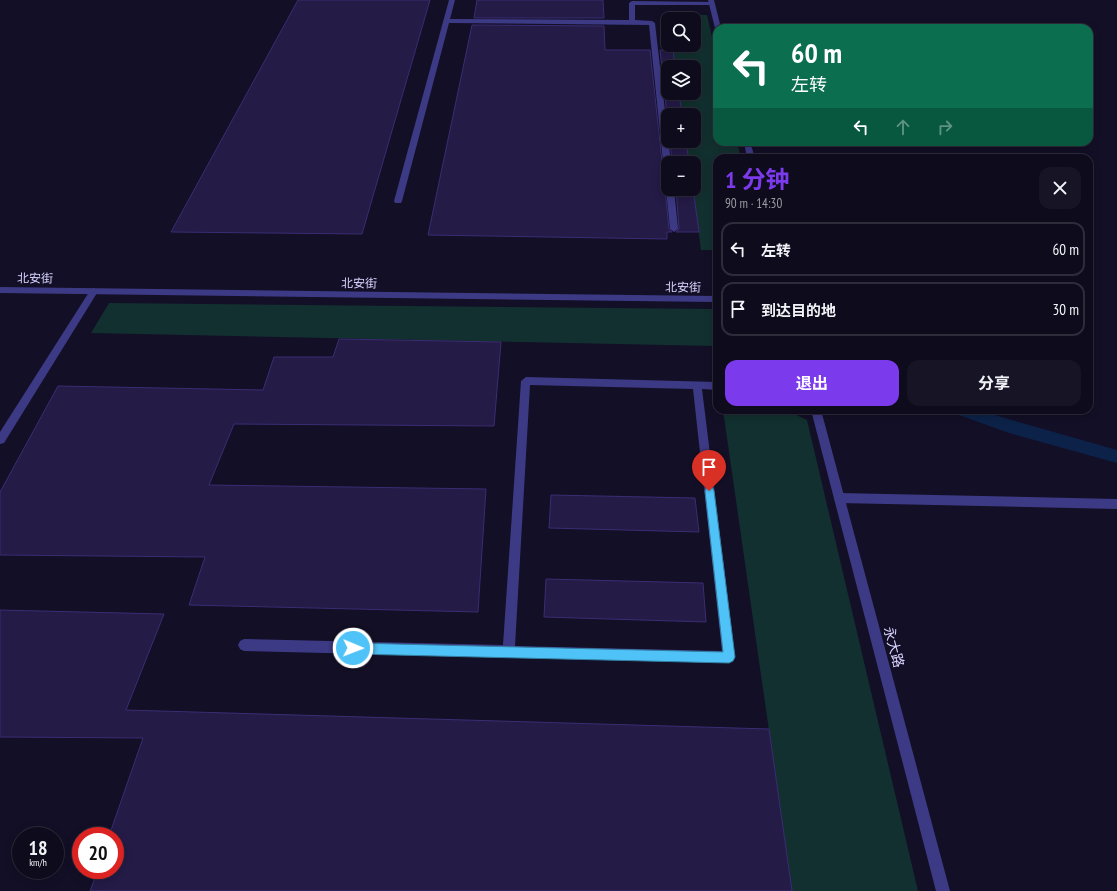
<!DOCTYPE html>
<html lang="zh">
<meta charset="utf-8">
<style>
:root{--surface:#0e0b1c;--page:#171425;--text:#f1f3f6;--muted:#9b9ba3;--line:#2e2b3b;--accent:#7c3aed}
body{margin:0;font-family:"PT Sans Narrow","Noto Sans SC",sans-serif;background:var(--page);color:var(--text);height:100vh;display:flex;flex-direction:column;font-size:15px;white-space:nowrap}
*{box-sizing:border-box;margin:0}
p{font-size:13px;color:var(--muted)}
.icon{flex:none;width:22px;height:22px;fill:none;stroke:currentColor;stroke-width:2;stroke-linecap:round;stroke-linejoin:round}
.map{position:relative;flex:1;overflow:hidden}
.sheet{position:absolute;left:713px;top:154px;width:380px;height:260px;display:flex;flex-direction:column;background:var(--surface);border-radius:12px;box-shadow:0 2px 10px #0003,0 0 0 1px var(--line)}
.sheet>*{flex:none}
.hud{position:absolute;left:713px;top:24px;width:380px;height:122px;border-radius:12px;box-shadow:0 2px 10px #0003,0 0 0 1px var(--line);background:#0b6e4f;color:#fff;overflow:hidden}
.controls{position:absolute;left:661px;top:12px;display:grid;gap:8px}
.controls a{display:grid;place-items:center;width:40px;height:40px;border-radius:8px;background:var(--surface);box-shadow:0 2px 10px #0003,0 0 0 1px var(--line);font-size:20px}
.speed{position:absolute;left:12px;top:827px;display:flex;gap:8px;font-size:20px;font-weight:700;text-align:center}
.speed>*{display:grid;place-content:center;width:52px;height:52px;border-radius:50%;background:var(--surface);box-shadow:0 2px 10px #0003,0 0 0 1px var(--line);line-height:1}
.speed small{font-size:10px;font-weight:400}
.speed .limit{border:6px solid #d22;background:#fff;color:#111}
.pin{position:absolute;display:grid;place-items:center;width:34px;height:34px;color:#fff;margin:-41px -17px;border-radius:50% 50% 50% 0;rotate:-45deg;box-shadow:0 0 4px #0007}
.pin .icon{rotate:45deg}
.me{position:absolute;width:44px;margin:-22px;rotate:91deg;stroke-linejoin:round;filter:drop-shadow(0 0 3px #0008)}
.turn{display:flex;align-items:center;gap:14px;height:84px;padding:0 12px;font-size:18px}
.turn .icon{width:52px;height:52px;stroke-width:2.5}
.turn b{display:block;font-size:28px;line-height:34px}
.lanes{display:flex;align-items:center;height:38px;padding:0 12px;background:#0003;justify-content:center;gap:20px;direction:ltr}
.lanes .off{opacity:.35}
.round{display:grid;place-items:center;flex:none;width:42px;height:42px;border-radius:12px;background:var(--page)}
.head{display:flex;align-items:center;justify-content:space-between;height:68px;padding:0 12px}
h1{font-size:24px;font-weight:700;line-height:30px;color:var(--accent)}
.cta{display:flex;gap:8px;margin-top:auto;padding:8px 12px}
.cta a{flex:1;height:46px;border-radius:12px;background:var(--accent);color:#fff;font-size:16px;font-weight:700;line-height:46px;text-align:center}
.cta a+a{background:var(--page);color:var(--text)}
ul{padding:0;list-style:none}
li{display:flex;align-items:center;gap:12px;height:54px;margin:0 8px 6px;padding:0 4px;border:2px solid var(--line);border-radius:12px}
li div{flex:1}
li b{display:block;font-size:15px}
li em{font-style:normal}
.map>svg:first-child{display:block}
</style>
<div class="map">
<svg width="1117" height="891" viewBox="0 0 1117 891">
<rect width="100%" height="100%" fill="#130f26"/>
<g fill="#12302f">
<path d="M667,15H707L717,59V142H737L741,158H717V250H701L693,189H694V163H689L686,141H694V115H682L679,93H694V67H675L672,45H694V19H668Z"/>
<path d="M109,303L717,309V362L714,346L91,333Z"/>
<path d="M723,410H786L807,420L918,891H792Z"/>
</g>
<path fill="#0c2248" d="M945,410H983L991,414L1117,450V463L1009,433Z"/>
<g fill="#241b47" stroke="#3b2d73">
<path d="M298,0H430L362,234L171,232Z"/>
<path d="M477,0H603L604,18H474Z"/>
<path d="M472,25L604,26L605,50H650L663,171L668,174V186L665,189L669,229L672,232H667V239L428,235Z"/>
<path d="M660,50L673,51L675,67H668V93H679L682,115H668V124Z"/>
<path d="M670,141H686L689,163H672Z"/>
<path d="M676,189H693L699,232H676L679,229Z"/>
<path d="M339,339L501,342L494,426L234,424L209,485L486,489L478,612L189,605L205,557L0,555V492L58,386L263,390L274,357H333Z"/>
<path d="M551,495L695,498L699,532L549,528Z"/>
<path d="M546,579L703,583L706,622L544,617Z"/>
<path d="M0,610L164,614L126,710L769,729L792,891H90L98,870H115V836H109L143,738L0,737Z"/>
</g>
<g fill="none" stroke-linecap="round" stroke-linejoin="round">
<g fill="#3d3a85" fill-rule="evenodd">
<path d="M449,0H455L450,19L629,20V3L632,1L713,2L714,3L711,5H635V20L652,21L655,23L671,163H668V173L664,171L649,25L449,23L402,201L401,203H395L394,201Z"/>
<path d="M668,187V189H674L678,229L674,232L670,229L666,189Z"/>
<path d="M94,288L98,291L97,293L4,443L0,444V432L91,289Z"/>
<path d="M526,377L717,382V390L702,389L735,657L733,661L729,663L244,651L240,649L238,645L240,641L244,639L503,645L521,381ZM530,385L693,389L722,651L515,646Z"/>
<path d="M839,493L1117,499V509L839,503L835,501L834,498L835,495Z"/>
</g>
<g fill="#3d3a85" fill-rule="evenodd">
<path d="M708,0H714L721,28H717V29L715,28Z"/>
<path d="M744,142H750L755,158H747Z"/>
<path d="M0,287L717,296V302L0,293Z"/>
<path d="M811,410H821L950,891H936Z"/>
</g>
</g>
<path fill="#4fc3f7" stroke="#337fa1" d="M709,487L713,488L714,491L735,657L733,661L729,663L353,654L349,652L348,648L349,644L353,643L723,652L705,491L706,488Z"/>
<g text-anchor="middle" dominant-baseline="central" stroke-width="4" stroke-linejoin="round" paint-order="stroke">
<g font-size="12" fill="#d9d4ff" stroke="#130f26">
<text transform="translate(35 278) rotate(1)">北安街</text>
<text transform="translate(359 283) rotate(1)">北安街</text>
<text transform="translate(683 287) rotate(1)">北安街</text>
</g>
<g font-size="14" fill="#d9d4ff" stroke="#130f26">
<text transform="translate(894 647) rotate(75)">永大路</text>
</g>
</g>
</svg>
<div class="controls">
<a><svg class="icon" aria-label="search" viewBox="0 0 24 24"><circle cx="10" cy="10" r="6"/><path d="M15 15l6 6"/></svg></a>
<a><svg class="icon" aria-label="layers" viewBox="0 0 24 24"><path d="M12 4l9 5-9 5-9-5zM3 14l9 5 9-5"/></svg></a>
<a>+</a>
<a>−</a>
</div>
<div class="speed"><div>18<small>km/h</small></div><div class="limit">20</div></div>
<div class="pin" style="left:709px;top:491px;background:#d93025"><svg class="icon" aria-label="arrive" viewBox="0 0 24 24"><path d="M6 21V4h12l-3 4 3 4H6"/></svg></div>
<svg class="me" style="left:353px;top:648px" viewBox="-20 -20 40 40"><circle r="17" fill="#4fc3f7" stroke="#fff" stroke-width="3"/><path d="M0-11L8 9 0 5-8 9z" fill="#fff"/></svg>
<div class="hud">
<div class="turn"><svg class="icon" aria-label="left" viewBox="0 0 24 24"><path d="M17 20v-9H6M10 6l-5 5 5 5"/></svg><div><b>60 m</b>左转</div></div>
<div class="lanes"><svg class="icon" aria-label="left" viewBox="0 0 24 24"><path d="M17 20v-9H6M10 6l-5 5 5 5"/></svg><svg class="icon off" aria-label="ahead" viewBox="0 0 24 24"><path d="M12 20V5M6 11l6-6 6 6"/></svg><svg class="icon off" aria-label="right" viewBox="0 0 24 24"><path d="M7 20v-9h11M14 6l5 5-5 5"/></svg></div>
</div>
<section class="sheet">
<div class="head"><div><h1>1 分钟</h1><p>90 m · 14:30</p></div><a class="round"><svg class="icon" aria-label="close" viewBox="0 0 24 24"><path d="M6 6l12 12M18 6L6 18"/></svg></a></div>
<ul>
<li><svg class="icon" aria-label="left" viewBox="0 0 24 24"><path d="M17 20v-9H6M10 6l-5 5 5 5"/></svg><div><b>左转</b></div><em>60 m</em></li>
<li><svg class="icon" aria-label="arrive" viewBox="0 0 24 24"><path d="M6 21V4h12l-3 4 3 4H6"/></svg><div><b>到达目的地</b></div><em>30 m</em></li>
</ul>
<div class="cta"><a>退出</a><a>分享</a></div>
</section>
</div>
